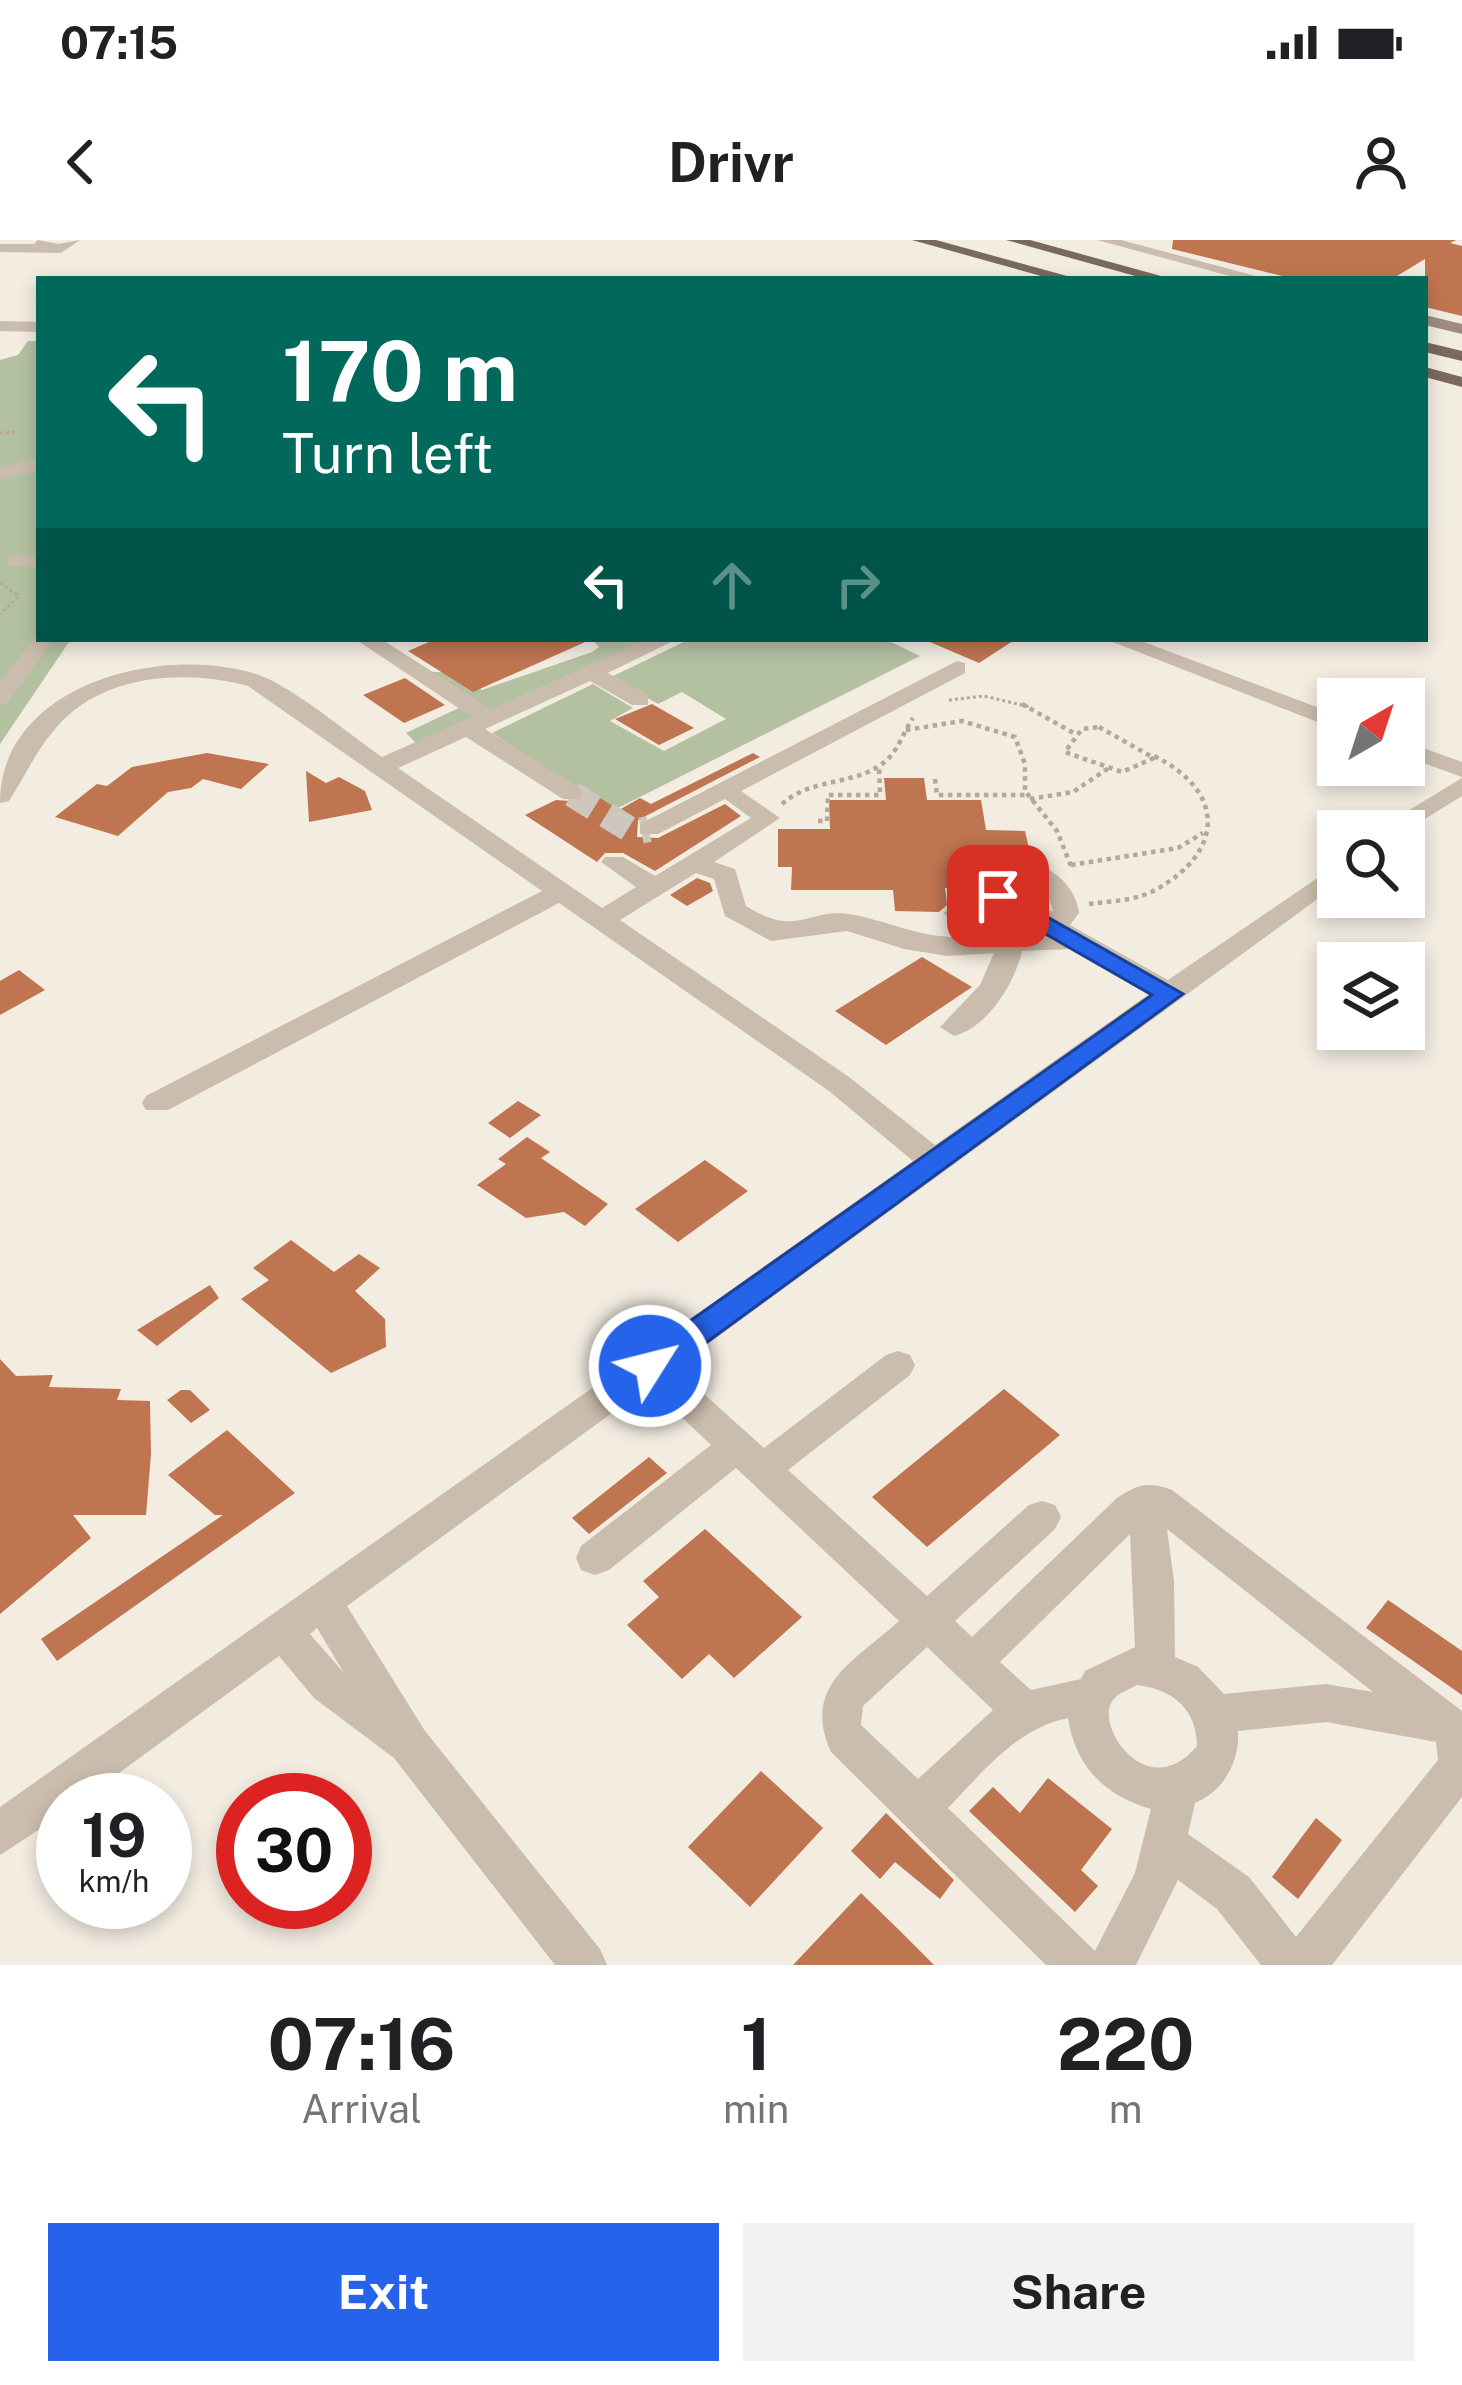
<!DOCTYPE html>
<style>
:root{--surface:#fff;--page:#f2f2f2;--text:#202124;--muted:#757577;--accent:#2563eb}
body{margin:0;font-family:"Public Sans",sans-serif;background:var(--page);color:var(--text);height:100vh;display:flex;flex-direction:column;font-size:45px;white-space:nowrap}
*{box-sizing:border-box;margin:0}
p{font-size:39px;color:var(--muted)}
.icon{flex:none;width:66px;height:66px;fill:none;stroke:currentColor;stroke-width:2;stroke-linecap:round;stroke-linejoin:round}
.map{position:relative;height:1725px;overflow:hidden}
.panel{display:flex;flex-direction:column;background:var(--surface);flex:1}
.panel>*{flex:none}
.guide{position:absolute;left:36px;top:36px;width:1392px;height:366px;border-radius:0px;box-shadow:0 6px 18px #0003;background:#00695c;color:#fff;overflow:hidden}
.needle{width:78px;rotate:39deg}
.fabs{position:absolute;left:1317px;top:438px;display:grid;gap:24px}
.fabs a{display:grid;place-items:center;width:108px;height:108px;border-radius:0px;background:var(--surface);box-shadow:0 6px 18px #0003;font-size:60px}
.speed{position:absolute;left:36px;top:1533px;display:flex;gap:24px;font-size:60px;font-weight:700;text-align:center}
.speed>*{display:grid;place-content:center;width:156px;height:156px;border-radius:50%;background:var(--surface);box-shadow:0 6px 18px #0003;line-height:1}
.speed small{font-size:30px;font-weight:400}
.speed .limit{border:18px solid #d22;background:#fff;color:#111}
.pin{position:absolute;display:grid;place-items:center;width:102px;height:102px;color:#fff;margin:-51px;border-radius:24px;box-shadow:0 6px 18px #0006}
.me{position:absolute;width:132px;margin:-66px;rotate:54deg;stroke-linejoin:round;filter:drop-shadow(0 0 9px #0008)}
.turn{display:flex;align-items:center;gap:42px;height:252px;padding:0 48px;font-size:54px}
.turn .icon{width:156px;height:156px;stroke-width:2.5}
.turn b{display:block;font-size:84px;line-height:102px}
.lanes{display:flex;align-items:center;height:114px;padding:0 48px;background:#0003;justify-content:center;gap:60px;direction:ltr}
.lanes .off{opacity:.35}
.eta{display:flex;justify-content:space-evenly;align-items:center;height:204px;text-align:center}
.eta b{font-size:72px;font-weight:700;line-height:84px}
.button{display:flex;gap:24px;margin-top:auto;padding:24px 48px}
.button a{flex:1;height:138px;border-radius:0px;background:var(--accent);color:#fff;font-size:48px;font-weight:700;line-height:138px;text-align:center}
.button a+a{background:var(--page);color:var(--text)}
.status{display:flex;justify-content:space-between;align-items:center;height:84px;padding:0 60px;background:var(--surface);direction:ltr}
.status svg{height:33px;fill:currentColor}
header{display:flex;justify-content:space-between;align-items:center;height:156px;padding:0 48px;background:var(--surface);font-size:54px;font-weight:700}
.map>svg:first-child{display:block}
</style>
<div class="status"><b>07:15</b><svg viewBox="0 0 49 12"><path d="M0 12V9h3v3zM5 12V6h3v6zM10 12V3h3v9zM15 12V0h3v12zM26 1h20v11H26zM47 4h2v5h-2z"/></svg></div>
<header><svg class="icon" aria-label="back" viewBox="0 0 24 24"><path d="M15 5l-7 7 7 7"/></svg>Drivr<svg class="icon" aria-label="person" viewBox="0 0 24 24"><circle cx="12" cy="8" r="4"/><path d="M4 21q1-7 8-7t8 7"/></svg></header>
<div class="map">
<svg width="1462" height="1725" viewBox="0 0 1462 1725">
<rect width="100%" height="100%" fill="#f2ece1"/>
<g fill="#b4c1a1">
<path d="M28,101H39V399H71L0,504V120L18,115Z"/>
<path d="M592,399H653L421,508L406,493L469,463L419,431L453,433L482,450L592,412L599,407Z"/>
<path d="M690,399H885L920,416L610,572L492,493L593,444L633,468L610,481L664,511L726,479L682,452L658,464L611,437Z"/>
</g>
<g fill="#c07551">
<path d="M1173,0H1456L1450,3L1462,6V76L1425,67V19L1392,39H1295L1172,9Z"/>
<path d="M436,399H592L473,452L408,411Z"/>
<path d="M923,399H1016L979,423Z"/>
<path d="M405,438L445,465L404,483L363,455Z"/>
<path d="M652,464L694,488L659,505L615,479Z"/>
<path d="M207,513L269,524L241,549L203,539L191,548L168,552L118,596L55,577L97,544L107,546L132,527Z"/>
<path d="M753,513L760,517L638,580L637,597L658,598L725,564L741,576L655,631L623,613H605L597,622L525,575L556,560L584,562L586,549L619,570L640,558L651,564Z"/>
<path d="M306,531L326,543L339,537L365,551L372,570L309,582Z"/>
<path d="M884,538H924L927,560H981L986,590L1025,591L1031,617L997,616L1002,645L945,648L947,665L939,672L895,671L893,650H791L792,627H778V589H830L829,560H886Z"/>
<path d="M697,638L710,643L713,651L687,666L670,655Z"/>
<path d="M922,717L972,747L886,805L835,771Z"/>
<path d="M19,730L45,750L0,775V741Z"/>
<path d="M518,861L541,875L510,898L488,883Z"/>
<path d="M527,897L550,912L541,918L608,964L585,986L564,972L526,978L477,945L506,924L498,919Z"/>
<path d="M705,920L748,951L678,1002L635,969Z"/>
<path d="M291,1000L334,1032L359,1014L380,1028L355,1051L385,1079L386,1107L331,1133L241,1059L269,1040L253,1028Z"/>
<path d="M210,1045L219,1058L157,1106L137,1090Z"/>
<path d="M0,1119L16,1136L53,1135L49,1147L121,1149L117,1160L150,1161L151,1214L146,1275H73L91,1298L0,1374Z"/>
<path d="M1004,1149L1060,1195L927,1307L872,1257Z"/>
<path d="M181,1150H190L210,1170L191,1183L167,1160Z"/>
<path d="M227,1190L295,1253L57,1421L41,1399L223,1275H215L168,1235Z"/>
<path d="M649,1217L667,1233L589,1294L572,1278Z"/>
<path d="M705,1289L802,1377L734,1438L709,1414L682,1439L627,1385L659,1357L643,1341Z"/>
<path d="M1388,1360L1462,1411V1455L1366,1388Z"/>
<path d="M761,1531L823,1588L750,1667L688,1607Z"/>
<path d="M1048,1538L1112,1589L1081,1630L1098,1646L1075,1672L969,1571L993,1547L1020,1573Z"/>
<path d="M886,1573L954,1640L940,1659L895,1622L880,1639L851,1611Z"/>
<path d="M1316,1578L1342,1600L1298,1659L1272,1637Z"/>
<path d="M861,1653L898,1689L934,1725H793Z"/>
</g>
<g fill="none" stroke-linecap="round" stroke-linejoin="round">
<path stroke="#cdc7bd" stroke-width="26" stroke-dasharray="26 14" stroke-linecap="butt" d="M572,554L634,592L649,589"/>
<g stroke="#b6a797" stroke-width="3" stroke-dasharray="3 3" stroke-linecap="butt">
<path d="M0,193L18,192"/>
<path d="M0,343L19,356L0,374"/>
<path d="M949,460L984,456L1030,467"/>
</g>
<g stroke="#b6a797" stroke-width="4.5" stroke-dasharray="4.5 4.5" stroke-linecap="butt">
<path d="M1022,464L1077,495"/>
<path d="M1099,487L1154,518L1122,532L1065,512L1082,489Z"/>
<path d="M906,490L962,481L1015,497L1025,524V551L1057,591L1071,626"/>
<path d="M935,539L937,555H1028"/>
<path d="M1030,559L1073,552L1109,528"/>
<path d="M782,564C813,536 858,547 888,519C899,508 904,491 913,478"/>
<path d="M818,581H827L828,555H880L879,526"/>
<path d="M1071,625L1178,608L1203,593"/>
<path d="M1089,664C1111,661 1135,661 1155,650C1225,612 1226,551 1154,516"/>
</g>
<g fill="#cbbdad" fill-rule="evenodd">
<path d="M38,0L58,4L80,0L61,13L0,12V4H34Z"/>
<path d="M1097,0H1121L1267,39H1241Z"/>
<path d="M0,81L39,82V92L0,91Z"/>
<path d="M39,218V230L0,240V228Z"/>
<path d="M14,315L39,316V328L7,325V317Z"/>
<path d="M39,393V399H53L8,463L0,465V442Z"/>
<path d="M355,399H381L491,469L648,399H677L608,433L648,455V465H632L590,441L485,489L581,549V559H563L466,497L398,528L602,668L636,647L601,622L605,617H623L655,636L751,578L725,559L658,594H640V584L957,421L965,423V433L741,551L780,578L714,622L735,629L746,666C801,700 807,665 855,675C901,685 924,700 975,697L943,673L956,665C985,673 998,692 1033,687L985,656L998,648L1053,672C1048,639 1021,645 1001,628L1005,623C1038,615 1075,639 1079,673L1070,685L1168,740L1338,624V644L675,1128L764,1208L886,1115L898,1111L910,1115L915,1125L910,1135L788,1230L927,1356L1029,1265L1042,1261L1055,1265L1061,1277L1055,1289L955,1381L972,1397L1117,1258C1137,1244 1149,1241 1172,1250L1462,1471V1557L1332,1725H1261L1217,1669L1178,1640L1136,1725H1046L831,1512C801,1445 854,1422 899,1381L736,1228L609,1330L595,1335L581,1330L576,1318L581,1306L711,1205L649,1146L347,1366L425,1491L600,1709L607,1725H555L394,1518L314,1458L279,1416L82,1560H63V1574L0,1615V1567L913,921L829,851L559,663L168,870H146L142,863L146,856L542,651L248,446C183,429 101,434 55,489C36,511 24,538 9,561L0,563C0,443 165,403 259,435C293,447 350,495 382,517L472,477ZM696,633L714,639L725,676L771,701L847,691L904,709L947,716L994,713L980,745L940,787L954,796C987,788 1015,743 1022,711L1071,709L1149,754L935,905L849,837L620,680ZM1167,1289L1373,1452L1326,1444L1224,1454L1198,1427L1175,1417L1174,1341ZM1130,1294L1135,1407L1085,1431L1081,1439L1031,1450L1000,1422ZM317,1388L344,1433L310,1394ZM927,1407L993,1470L918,1539L861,1485L863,1466ZM1137,1445C1172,1449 1197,1469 1197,1506C1147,1566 1093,1484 1113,1460C1118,1453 1130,1449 1137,1445ZM1068,1478C1075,1526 1105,1556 1151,1569L1135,1633L1095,1711L948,1568C982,1533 1017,1488 1068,1478ZM1326,1482L1436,1502L1438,1520L1296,1697L1249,1637L1188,1594L1195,1563C1224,1551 1240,1521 1238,1491Z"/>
<path d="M1105,399H1136L1338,475V490Z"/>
<path d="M1404,501L1462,522V537L1404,516Z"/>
<path d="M1462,538V556L1404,592L1375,591Z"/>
</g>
<path fill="#9e8c7e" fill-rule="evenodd" d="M1425,75L1462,84V94L1425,85Z"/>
<g fill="#7a695d" fill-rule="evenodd">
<path d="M912,0H936L1078,39H1052Z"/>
<path d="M1006,0H1030L1172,39H1146Z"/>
<path d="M1425,102L1462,111V121L1425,112Z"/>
<path d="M1425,127L1462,137V147L1425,137Z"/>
</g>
</g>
<path fill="#2563eb" stroke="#184099" stroke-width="3" d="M998,649L1183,754L662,1135H639L635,1126L639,1117L1152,755L990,662V651Z"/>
</svg>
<div class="fabs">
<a><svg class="needle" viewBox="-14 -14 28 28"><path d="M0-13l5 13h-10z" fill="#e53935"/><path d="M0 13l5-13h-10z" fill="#757577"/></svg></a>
<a><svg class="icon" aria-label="search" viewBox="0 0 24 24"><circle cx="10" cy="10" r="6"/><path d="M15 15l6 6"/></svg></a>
<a><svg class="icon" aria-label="layers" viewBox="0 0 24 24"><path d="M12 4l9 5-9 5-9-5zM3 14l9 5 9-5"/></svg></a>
</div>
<div class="speed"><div>19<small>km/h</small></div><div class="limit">30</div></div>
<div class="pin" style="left:998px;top:656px;background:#d93025"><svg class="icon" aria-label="arrive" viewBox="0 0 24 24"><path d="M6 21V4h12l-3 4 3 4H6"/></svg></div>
<svg class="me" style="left:650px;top:1126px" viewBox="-20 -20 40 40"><circle r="17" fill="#2563eb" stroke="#fff" stroke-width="3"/><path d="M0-11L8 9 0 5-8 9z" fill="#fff"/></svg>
<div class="guide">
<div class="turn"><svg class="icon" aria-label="left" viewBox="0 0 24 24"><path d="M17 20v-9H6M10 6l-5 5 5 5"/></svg><div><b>170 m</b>Turn left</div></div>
<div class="lanes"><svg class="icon" aria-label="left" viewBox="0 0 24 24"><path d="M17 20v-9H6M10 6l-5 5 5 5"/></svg><svg class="icon off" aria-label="ahead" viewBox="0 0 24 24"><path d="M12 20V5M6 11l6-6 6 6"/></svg><svg class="icon off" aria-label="right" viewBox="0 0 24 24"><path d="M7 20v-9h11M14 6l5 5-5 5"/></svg></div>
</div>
</div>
<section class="panel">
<div class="eta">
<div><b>07:16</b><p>Arrival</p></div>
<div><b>1</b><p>min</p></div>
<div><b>220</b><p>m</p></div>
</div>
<div class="button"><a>Exit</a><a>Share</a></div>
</section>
